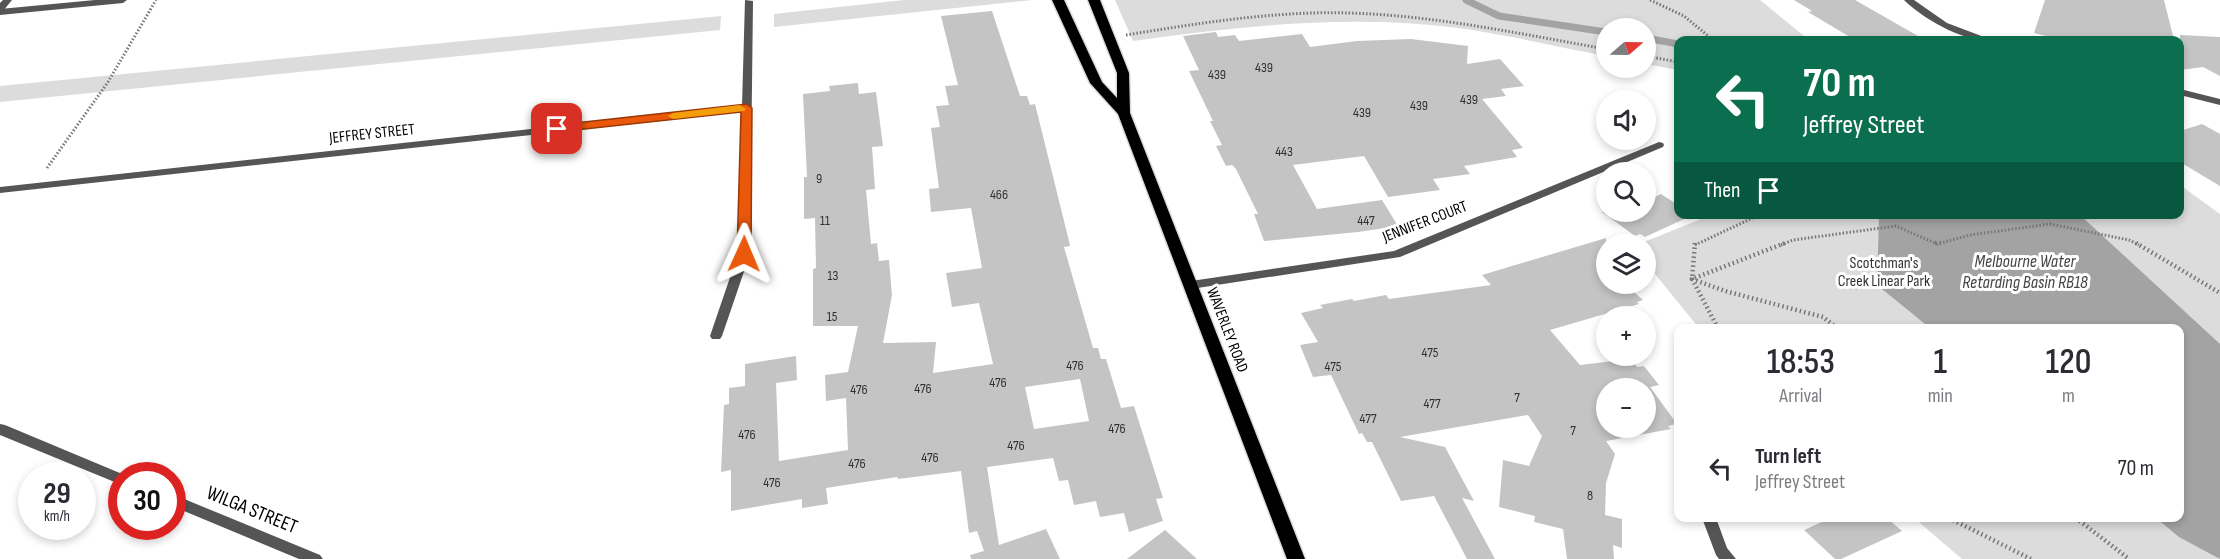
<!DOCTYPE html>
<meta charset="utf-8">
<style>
:root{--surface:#fff;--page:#f2f2f3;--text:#2b2b33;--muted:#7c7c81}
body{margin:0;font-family:"Sofia Sans Condensed",sans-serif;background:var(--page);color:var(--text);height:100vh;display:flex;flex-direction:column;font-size:22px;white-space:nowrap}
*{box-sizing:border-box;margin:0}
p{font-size:20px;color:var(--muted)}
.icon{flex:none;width:33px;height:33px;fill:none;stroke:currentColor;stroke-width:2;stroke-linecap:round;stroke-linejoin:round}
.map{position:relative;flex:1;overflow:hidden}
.panel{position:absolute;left:1674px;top:324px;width:510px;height:198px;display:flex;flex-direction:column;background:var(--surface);border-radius:12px;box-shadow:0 3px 9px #0003}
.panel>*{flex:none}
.banner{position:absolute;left:1674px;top:36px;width:510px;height:183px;border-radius:12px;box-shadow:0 3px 9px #0003;background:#0b6e4f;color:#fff;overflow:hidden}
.needle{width:39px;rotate:70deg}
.fabs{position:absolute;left:1596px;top:18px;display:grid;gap:12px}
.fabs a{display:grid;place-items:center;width:60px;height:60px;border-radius:50%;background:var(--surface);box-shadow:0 3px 9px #0003;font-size:30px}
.speed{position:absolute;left:18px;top:462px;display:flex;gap:12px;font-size:30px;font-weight:700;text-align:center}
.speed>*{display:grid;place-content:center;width:78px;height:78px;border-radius:50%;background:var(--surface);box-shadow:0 3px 9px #0003;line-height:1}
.speed small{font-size:15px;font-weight:400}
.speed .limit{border:9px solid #d22;background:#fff;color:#111}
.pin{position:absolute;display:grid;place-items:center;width:51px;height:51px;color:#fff;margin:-26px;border-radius:12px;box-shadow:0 3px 9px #0006}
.me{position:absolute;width:66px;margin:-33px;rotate:1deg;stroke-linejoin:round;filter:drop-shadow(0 0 4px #0008)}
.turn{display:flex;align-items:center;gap:21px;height:126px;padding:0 30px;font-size:27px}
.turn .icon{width:78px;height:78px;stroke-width:2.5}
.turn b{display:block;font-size:42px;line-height:51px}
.then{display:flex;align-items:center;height:57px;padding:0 30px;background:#0003;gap:12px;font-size:22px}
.eta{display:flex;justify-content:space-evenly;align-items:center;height:102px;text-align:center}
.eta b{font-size:36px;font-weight:600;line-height:42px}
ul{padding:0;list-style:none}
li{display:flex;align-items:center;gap:18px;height:84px;padding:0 30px}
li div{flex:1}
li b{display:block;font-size:22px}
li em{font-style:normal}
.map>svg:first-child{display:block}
</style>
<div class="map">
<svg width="2220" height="559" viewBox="0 0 2220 559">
<rect width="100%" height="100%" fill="#fff"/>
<g fill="#dcdcdc">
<path d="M904,0H1032L774,27V14Z"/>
<path d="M1115,0H1760L1809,40H1678V70L1646,64V28H1606V56C1558,47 1508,35 1459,28C1350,14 1241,26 1133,41Z"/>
<path d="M721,16L720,30L0,102V86Z"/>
<path d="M2180,185L2220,214V559H1962L1914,518H2180V328H1699L1646,263V244H1639L1711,215L2180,214Z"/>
</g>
<path fill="#a3a3a3" d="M1879,215H2080L2220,344V559L2179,537L2156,518H2180V328H1930L1877,285Z"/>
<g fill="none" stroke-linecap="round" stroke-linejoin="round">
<g stroke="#a3a3a3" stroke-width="7">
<path d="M1466,0L1499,16L1606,32"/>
<path d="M1646,38L1678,44"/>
</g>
</g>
<g fill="#c4c4c4" fill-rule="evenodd">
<path d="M1794,0H1855L1925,40H1855L1808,12L1812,11Z"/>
<path d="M2045,0H2164L2174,40H2062L2034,33Z"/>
<path d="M992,11L1020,96H1027L1030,105L1035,104L1068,237L1070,246L1064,247L1093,348H1098L1101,359H1106L1121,408L1134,406L1163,498L1156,499L1163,521L1129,532L1124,513L1100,517L1096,501L1074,505L1068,480L1059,481L1053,458L987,467L999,545L1046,529L1060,559H971L970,555L984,551L977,531L969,533L961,471L898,479L897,477L826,488L828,504L802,508V499L731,511V470L721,472L724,405L729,404V388L745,386V364L796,356L797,380L776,383L779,461L848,450L846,398L826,401L825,375L848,372L858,326H813V269L816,268L815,218L804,219V177H807L803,94L830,91L829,86L858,83L859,94L876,92L883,146L872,147L875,189L866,190L871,244L877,243L879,261L889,260L892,295L883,343L936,342L933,373L993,364L979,303L952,307L946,273L982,268L971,208L931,212L929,189L939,188L931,128L940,127L936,106L949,105L945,86L958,85L941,16ZM1080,379L1089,421L1034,429L1025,387Z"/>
<path d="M1216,32L1218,37L1235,35L1239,41L1302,34L1310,47L1357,41L1411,39L1468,46L1467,64L1500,59L1524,86L1501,89L1506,96L1482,99L1523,148L1512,150L1517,157L1464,166L1470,174L1433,179L1440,190L1388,197L1364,156L1293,165L1317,209L1382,200L1398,226L1358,232L1264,241L1254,214H1258L1236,169L1232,165L1226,166L1216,146L1222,145L1210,121H1213L1189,71L1199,70L1183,36Z"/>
<path d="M2180,35L2220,37V76L2203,67L2180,70Z"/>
<path d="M2202,124L2220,134V186L2180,162V131Z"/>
<path d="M1661,194L1678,205V214H1695L1645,237L1640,234L1635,236L1602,212H1646V201Z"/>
<path d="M1606,238V284H1625L1643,300L1637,302L1639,304L1550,330L1580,365L1631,359L1637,367L1644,366L1659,385L1650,387L1677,424L1668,426L1671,429L1606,441L1615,454L1606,483L1605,515L1622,519V548L1613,545L1614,559H1567L1563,529L1534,522L1535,516L1499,507L1503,460L1529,466L1542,436L1528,415L1400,437L1445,447L1474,501L1462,498L1495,559H1467L1434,496L1401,501L1372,442H1367L1362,433L1359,434L1331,375L1313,377L1300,345L1318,342L1301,313L1323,308L1320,305L1352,299L1354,301L1386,295L1389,299L1491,285L1482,275ZM1606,388H1646V428H1606Z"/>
<path d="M1831,518H1887L1902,531L1841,559H1835L1804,530Z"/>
<path d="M1165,530L1197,559H1127Z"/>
</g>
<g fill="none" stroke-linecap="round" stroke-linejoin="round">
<g stroke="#dbdbdb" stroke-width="3">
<path id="primary" d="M1052,0H1064L1102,82L1117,98V73L1088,0H1100L1129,73L1130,113L1305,559H1287L1118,114L1090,83Z"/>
</g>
<g stroke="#777" stroke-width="3" stroke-dasharray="1.5 2" stroke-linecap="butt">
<path d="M1650,0L1684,16L1713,40"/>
<path d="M1126,35C1188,25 1249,15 1312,13C1411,10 1509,32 1606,49"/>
<path d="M1646,56L1678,62"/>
<path d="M47,168L108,82L156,0"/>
<path d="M1695,245L1761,214"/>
<path d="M1781,245L1793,240L1896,226L1937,244L1970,235L2050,224L2129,240L2139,245"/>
</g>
<g stroke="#777" stroke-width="4.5" stroke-dasharray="1.5 3" stroke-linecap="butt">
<path d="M1695,243L1692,279L1725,291L1823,317L1837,328"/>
<path d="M1935,243H1941"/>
<path d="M2136,243L2220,293"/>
<path d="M1718,328L1692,279L1785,243"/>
<path d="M1949,518L2031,559"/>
<path d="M2076,518L2129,559"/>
</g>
<path fill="#555" fill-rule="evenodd" d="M3,0H12L3,11L0,12V3Z"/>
<g fill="#555" fill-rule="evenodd">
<path d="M95,0H127L123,3L0,15V9Z"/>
<path d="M745,0L753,1L750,254L722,336L720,339H712L710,336L738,254L742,112L0,193V187L742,106Z"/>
<path d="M1904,0H1914L1947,23L1992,40C1965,43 1923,19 1904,0Z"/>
<path d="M2180,89L2220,99V105L2180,95Z"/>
<path d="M1659,142L1663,143L1664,145L1663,147L1400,257L1191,289L1185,285L1191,281L1394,251Z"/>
<path d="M0,424L5,425L127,476H122V484L117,483L0,435Z"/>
<path d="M172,494L320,555L323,559H299L172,506Z"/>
<path d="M1702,518H1716L1727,548L1736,559H1719L1716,555Z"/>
</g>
<use href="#primary" fill="#000" fill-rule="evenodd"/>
</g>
<path fill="#ea580c" stroke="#983908" stroke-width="1.5" d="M747,104L752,108L751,254L744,258L737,254L741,112L557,132L551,129L557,125Z"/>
<path fill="#f59e0b" d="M740,105L746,109L744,111L673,119L668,116L673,113Z"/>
<g text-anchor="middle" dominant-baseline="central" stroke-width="6" stroke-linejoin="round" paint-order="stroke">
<g font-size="14" fill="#313131">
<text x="1264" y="67">439</text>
<text x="1217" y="74">439</text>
<text x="1469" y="99">439</text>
<text x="1419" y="105">439</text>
<text x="1362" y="112">439</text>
<text x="1284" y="151">443</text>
<text x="819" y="178">9</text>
<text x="999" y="194">466</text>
<text x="825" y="220">11</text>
<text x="1366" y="220">447</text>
<text x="833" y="275">13</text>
<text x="832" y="316">15</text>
<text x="1430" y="352">475</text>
<text x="1075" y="365">476</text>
<text x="1333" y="366">475</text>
<text x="998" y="382">476</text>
<text x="923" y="388">476</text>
<text x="859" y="389">476</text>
<text x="1517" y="397">7</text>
<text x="1432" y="403">477</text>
<text x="1368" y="418">477</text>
<text x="1117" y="428">476</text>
<text x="1573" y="430">7</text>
<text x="747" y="434">476</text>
<text x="1016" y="445">476</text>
<text x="930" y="457">476</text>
<text x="857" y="463">476</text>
<text x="772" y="482">476</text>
<text x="1590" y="495">8</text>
</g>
<g font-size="16" fill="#000" stroke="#fff">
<text transform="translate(372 134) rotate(-6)">JEFFREY STREET</text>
<text transform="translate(1425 222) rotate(-21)">JENNIFER COURT</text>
<text transform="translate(1227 330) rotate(69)">WAVERLEY ROAD</text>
</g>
<g font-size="16" fill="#333" stroke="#fff">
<text x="1884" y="263">Scotchman's<tspan x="1884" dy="18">Creek Linear Park</tspan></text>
</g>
<g font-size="18" font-style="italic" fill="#444" stroke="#fff">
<text x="2025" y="261">Melbourne Water<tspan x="2025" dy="21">Retarding Basin RB18</tspan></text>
</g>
<g font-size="20" fill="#000" stroke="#fff">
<text transform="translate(252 510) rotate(22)">WILGA STREET</text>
</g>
</g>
</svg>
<div class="fabs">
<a><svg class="needle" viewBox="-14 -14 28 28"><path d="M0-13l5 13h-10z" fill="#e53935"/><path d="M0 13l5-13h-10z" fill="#7c7c81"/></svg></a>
<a><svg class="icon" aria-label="sound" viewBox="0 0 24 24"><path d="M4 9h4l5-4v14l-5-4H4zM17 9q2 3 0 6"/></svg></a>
<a><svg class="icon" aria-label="search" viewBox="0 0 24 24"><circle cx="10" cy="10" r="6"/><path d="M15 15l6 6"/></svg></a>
<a><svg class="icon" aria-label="layers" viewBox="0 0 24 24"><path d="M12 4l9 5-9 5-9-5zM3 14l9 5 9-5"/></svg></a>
<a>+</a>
<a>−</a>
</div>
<div class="speed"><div>29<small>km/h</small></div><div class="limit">30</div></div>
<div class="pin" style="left:557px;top:129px;background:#d93025"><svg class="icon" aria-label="arrive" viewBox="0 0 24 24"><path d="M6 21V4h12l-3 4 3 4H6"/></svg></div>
<svg class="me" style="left:744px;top:254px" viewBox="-20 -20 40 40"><path d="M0-17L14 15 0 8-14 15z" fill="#ea580c" stroke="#fff" stroke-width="4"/></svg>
<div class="banner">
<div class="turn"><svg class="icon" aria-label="left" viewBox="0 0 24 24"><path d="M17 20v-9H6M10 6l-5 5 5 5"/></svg><div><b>70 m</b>Jeffrey Street</div></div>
<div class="then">Then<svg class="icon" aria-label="arrive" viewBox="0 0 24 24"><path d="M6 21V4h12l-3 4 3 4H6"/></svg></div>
</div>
<section class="panel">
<div class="eta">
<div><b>18:53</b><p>Arrival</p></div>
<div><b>1</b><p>min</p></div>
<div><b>120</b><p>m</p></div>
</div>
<ul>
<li><svg class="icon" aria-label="left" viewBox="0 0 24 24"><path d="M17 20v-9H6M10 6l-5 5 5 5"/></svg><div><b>Turn left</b><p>Jeffrey Street</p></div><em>70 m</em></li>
</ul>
</section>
</div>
